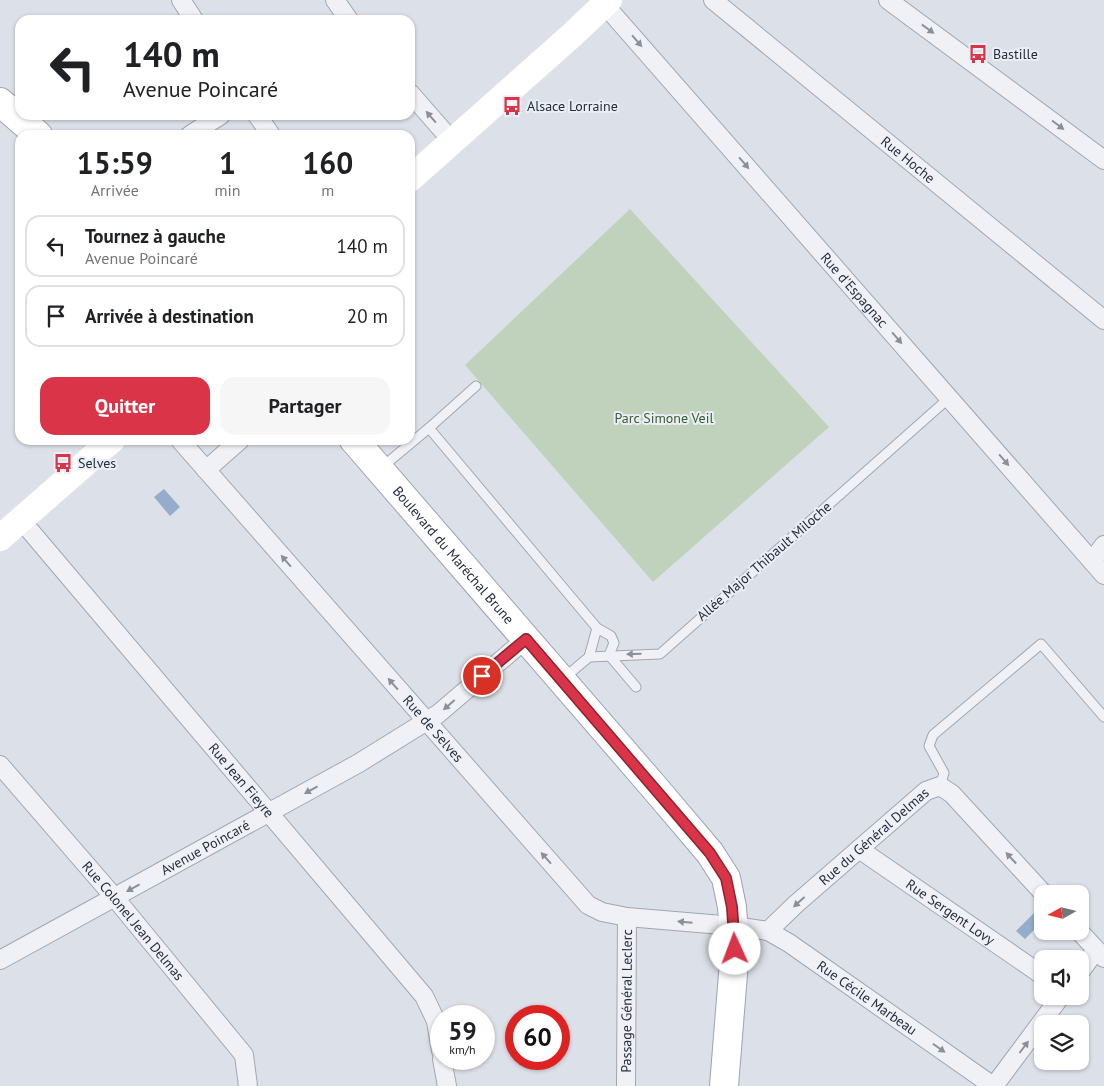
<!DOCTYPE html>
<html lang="fr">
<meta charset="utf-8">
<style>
:root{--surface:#fff;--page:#f6f6f6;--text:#202124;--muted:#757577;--line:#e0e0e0;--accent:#d93448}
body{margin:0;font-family:"PT Sans",sans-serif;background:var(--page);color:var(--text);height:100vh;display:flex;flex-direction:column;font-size:19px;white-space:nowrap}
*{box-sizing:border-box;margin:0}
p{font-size:16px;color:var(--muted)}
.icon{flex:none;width:28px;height:28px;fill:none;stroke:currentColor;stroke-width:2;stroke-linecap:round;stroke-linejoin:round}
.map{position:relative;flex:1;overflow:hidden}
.details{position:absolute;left:15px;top:130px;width:400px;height:315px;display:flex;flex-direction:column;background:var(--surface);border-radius:15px;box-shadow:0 1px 4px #0004}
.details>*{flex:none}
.hud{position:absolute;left:15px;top:15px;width:400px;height:105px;border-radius:15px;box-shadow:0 1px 4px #0004;background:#fff;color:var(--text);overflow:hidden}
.needle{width:32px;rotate:262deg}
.controls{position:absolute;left:1034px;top:885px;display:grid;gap:10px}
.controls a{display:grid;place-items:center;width:55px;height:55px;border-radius:10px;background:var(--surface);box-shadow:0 1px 4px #0004;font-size:25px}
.speed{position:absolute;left:430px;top:1005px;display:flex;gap:10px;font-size:25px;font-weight:700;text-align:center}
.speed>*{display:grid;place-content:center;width:65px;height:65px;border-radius:50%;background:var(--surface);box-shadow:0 1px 4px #0004;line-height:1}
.speed small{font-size:12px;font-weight:400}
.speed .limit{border:8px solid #d22;background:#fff;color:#111}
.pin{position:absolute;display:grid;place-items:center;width:42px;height:42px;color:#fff;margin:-21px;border:2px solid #fff;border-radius:50%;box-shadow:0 1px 5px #0007}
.me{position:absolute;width:55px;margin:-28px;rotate:358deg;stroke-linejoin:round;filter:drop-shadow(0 0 4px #0008)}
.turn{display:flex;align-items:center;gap:18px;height:105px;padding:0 25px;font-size:22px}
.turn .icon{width:65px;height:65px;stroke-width:2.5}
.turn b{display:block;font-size:35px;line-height:42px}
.eta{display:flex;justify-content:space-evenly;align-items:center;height:85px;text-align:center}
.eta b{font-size:30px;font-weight:800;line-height:35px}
.cta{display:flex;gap:10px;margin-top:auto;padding:10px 25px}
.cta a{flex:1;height:58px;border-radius:15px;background:var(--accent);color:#fff;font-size:20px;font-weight:800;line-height:58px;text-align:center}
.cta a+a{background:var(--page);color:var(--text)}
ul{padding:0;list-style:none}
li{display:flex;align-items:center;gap:15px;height:62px;margin:0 10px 8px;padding:0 15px;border:2px solid var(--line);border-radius:15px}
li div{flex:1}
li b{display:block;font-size:19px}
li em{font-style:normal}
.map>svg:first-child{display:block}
</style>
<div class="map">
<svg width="1104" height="1086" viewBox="0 0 1104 1086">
<rect width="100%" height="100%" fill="#dce0e8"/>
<path fill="#c1d2bc" d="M630,209L829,427L653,582L465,365Z"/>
<g fill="#93adcb">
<path d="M164,489L180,507L170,516L154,497Z"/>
<path d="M1035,912L1042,922L1025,939L1016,931Z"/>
</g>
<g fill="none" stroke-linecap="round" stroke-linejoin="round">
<g stroke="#a1a7b2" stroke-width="11">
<g id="service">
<path d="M429,428L476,386"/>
<path d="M381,468L429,428L597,628L611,636L614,643L609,655"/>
<path d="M609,655L636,687"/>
<path d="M589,657L597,628"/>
<path d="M564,678L589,657L660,654L949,398"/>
<path d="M940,786L944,773L929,746L933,735L1041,644L1104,717"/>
</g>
</g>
<g stroke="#a1a7b2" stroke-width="20">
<g id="minor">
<path d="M181,0L194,20"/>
<path d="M335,0L349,20"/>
<path id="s1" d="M713,0L1104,320"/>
<path d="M888,0L1104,160"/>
<path id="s2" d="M604,4L1104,575"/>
<path d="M410,93L452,141"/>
<path d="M257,115L271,135"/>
<path d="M190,135L221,115"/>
<path id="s3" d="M180,440L588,905L602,912L627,917L734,926L768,931L789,943L993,1086"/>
<path d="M206,470L240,440"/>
<path id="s4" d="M21,520L424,996L436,1021L441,1051"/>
<path d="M1092,561L1104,545"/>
<path id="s5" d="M0,765L115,898L244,1055L248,1086"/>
<path id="s6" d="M859,849L1042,975"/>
<path id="s7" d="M768,931L796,904L926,791L940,786L952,794L1044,894"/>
<path d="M1079,931L1104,958"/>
<path id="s8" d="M0,960L359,763L438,714L526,639"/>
<path d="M1080,972L1096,950"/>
<path d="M442,1059L447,1086"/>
<path id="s9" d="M626,1086L627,917"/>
<path d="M994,1086L1061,996"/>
</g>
</g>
<g stroke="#9aa4b4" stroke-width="30">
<g id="primary">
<path d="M0,102L38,135"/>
<path id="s10" d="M354,440L654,787L710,853L726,878L732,907L735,949L724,1086"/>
</g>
</g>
<use href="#service" stroke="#eff1f6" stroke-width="9"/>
<use href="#minor" stroke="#eff1f6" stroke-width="18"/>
<g stroke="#fff" stroke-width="26">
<path d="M410,179L571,36L609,0"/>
<path d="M0,538L112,440"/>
</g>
<use href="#primary" stroke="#fff" stroke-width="28"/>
</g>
<defs><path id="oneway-solid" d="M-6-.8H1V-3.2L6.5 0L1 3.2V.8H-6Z" transform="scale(1.25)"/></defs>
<g fill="#8a8f9a">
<use href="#oneway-solid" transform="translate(928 29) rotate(36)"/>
<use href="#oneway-solid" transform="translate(637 41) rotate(49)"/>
<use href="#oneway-solid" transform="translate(431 117) rotate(-131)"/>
<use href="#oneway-solid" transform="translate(1058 125) rotate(37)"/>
<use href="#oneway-solid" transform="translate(744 163) rotate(49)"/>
<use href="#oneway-solid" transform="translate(897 338) rotate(49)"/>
<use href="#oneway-solid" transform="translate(1004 460) rotate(49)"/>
<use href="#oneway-solid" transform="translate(286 561) rotate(-131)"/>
<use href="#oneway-solid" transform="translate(634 654) rotate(179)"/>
<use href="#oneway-solid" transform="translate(393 684) rotate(-131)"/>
<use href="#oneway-solid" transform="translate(449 705) rotate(139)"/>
<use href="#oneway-solid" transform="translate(311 790) rotate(151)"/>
<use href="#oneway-solid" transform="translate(546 858) rotate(-132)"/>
<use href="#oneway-solid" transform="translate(1011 858) rotate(-133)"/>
<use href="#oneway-solid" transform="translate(133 888) rotate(151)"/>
<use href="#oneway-solid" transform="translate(799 902) rotate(138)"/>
<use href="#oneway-solid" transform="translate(685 922) rotate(-175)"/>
<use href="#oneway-solid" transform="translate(1024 1047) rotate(-53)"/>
<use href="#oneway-solid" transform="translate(939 1048) rotate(35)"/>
</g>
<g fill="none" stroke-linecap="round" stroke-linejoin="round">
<g stroke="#8d222f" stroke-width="12">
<path id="route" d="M482,676L526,639L710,853L726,878L732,907L735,949"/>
</g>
<use href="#route" stroke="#d93448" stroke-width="9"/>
</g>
<defs>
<g id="bus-bare" transform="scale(1.5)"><path d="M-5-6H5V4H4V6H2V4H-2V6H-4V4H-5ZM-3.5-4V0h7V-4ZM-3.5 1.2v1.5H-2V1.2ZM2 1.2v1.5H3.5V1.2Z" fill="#d93448" stroke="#ebeff5" stroke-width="2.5" paint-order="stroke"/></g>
</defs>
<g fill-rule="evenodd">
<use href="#bus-bare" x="978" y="54"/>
<use href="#bus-bare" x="512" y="106"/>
<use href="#bus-bare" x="63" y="463"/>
</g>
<g text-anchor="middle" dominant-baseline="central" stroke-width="4" stroke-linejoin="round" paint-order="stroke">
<g font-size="14" fill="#242d3f" stroke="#ebeff5" text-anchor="start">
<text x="993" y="54">Bastille</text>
<text x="527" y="106">Alsace Lorraine</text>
<text x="78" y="463">Selves</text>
</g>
<g font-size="14" fill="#242d3f" stroke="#ebeff5">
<text stroke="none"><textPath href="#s1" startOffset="252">Rue Hoche</textPath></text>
<text stroke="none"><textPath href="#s2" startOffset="380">Rue d'Espagnac</textPath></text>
<text stroke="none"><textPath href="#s10" startOffset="152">Boulevard du Maréchal Brune</textPath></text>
<text transform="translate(764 561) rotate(-41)">Allée Major Thibault Miloche</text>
<text stroke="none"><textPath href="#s3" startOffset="384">Rue de Selves</textPath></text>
<text stroke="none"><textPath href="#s4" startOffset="341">Rue Jean Fieyre</textPath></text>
<text stroke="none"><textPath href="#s7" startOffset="142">Rue du Général Delmas</textPath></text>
<text stroke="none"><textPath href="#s8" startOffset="234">Avenue Poincaré</textPath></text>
<text stroke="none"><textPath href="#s6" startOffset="111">Rue Sergent Lovy</textPath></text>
<text stroke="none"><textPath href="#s5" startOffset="205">Rue Colonel Jean Delmas</textPath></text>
<text stroke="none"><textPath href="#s3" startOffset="921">Rue Cécile Marbeau</textPath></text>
<text stroke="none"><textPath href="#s9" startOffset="85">Passage Général Leclerc</textPath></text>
</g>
<g font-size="14" fill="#375c31" stroke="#ebeff5">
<text x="664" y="418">Parc Simone Veil</text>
</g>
</g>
</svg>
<div class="controls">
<a><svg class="needle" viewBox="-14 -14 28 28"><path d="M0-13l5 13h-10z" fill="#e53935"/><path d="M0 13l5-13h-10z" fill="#757577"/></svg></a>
<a><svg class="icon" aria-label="sound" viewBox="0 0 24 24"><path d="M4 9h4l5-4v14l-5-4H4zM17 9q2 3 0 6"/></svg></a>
<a><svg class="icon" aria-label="layers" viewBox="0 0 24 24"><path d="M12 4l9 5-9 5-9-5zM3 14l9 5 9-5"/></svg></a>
</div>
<div class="speed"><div>59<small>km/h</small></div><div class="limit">60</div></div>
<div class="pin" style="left:482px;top:676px;background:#d93025"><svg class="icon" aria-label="arrive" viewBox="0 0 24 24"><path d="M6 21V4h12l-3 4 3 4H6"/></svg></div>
<svg class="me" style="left:735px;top:949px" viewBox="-20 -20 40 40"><circle r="19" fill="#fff"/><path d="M0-13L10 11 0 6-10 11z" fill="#d93448"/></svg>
<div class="hud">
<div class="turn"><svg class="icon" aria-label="left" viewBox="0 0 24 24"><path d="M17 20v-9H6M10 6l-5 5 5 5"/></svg><div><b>140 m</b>Avenue Poincaré</div></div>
</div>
<section class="details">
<div class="eta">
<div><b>15:59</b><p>Arrivée</p></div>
<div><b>1</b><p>min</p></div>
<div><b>160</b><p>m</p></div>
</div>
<ul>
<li><svg class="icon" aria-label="left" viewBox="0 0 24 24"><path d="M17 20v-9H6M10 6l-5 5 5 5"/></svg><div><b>Tournez à gauche</b><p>Avenue Poincaré</p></div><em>140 m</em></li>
<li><svg class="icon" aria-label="arrive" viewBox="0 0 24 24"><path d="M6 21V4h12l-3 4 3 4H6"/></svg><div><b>Arrivée à destination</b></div><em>20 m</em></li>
</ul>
<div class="cta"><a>Quitter</a><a>Partager</a></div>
</section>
</div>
